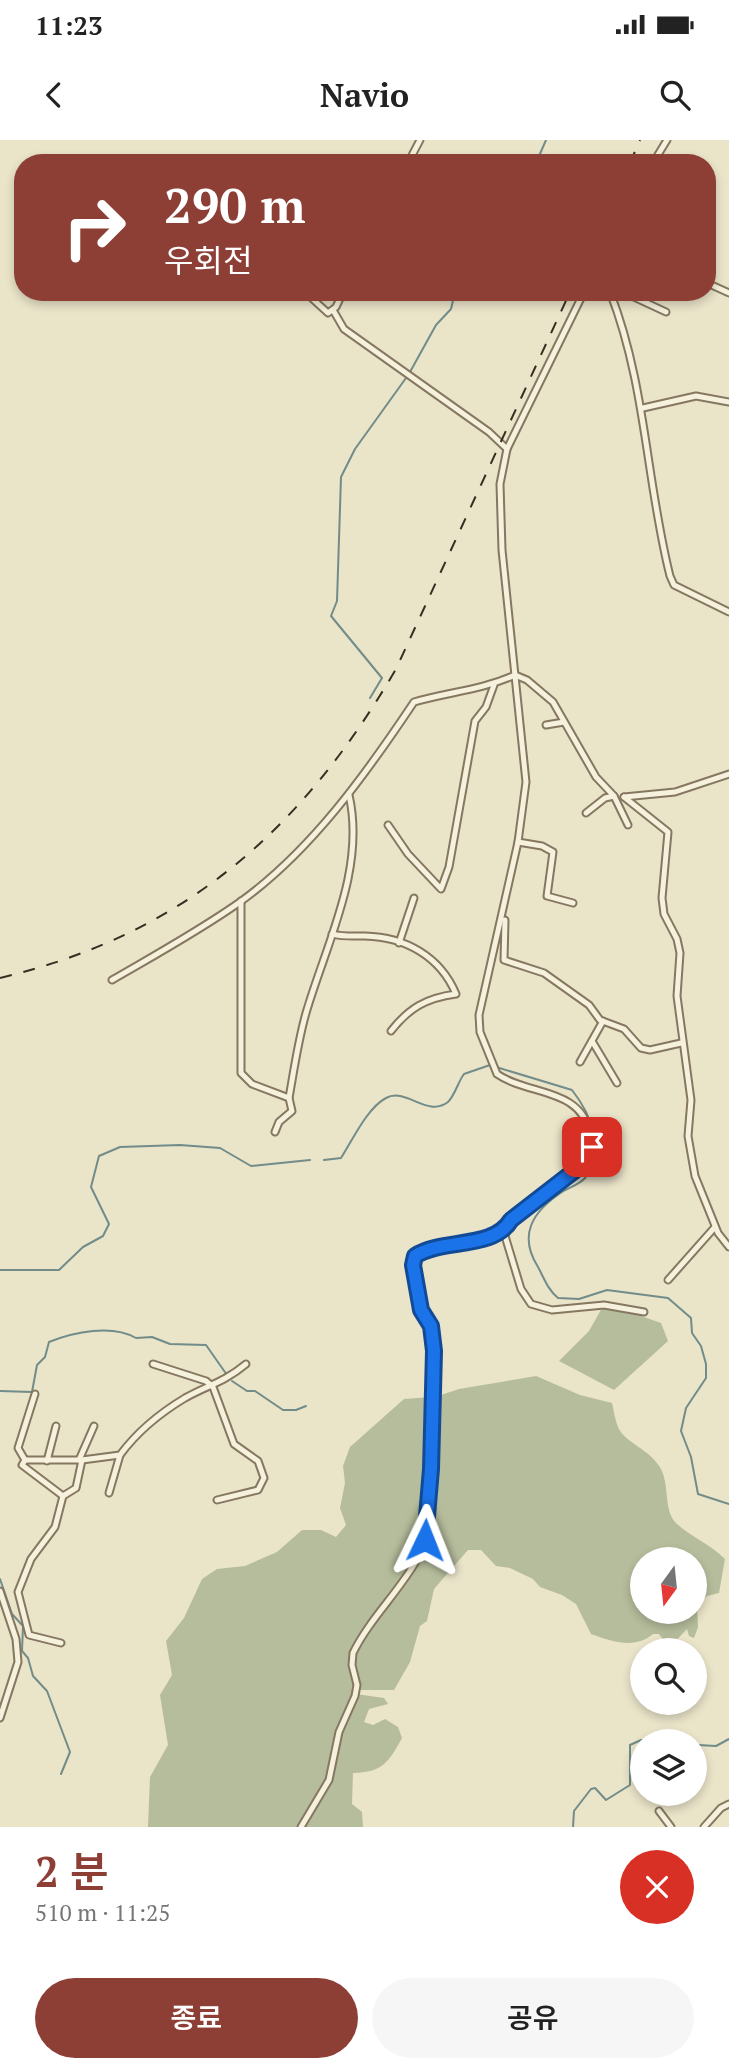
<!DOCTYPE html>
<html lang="ko">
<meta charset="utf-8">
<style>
:root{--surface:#fff;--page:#f6f6f6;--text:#222;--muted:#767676;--accent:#8d3f36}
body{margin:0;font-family:"PT Serif","Noto Sans KR",serif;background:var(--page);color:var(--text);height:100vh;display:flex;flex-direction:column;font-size:26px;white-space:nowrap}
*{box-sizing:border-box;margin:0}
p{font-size:23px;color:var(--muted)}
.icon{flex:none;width:38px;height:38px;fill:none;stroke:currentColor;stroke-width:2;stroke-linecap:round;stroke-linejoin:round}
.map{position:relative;height:1687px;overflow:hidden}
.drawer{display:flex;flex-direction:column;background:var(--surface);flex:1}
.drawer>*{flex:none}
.top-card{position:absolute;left:14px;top:14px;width:702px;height:147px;border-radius:28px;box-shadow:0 4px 10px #0003;background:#8d3f36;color:#fff;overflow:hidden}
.needle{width:46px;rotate:195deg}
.buttons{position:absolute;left:630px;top:1407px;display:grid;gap:14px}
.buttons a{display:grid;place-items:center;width:77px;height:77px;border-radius:50%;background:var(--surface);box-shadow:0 4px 10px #0003;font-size:35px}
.pin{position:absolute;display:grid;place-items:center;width:60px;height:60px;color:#fff;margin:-30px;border-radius:14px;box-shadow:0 4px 10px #0006}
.me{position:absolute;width:77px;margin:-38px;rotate:2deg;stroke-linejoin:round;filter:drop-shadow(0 0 5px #0008)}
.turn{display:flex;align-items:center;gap:24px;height:147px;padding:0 35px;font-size:32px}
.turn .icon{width:91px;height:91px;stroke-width:2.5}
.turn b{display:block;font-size:49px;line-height:60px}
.round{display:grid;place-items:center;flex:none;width:74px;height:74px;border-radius:37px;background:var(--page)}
.overview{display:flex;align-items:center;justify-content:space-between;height:119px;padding:0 35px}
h1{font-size:42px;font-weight:600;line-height:52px;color:var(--accent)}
.action{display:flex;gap:14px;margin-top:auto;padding:14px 35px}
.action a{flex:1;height:80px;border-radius:42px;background:var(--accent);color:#fff;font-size:28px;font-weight:600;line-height:80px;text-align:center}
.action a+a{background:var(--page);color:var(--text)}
.status{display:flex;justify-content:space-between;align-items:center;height:49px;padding:0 35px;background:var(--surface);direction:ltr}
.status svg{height:19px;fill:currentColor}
header{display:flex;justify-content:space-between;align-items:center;height:91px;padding:0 35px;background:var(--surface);font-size:32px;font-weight:600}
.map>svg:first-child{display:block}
</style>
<div class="status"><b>11:23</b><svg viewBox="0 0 49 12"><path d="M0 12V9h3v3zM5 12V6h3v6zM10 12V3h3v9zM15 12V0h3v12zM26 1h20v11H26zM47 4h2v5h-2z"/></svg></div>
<header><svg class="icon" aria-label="back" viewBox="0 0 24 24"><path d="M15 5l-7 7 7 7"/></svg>Navio<svg class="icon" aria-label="search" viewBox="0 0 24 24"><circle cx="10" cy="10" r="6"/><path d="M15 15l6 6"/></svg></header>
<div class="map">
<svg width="729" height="1687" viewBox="0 0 729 1687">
<rect width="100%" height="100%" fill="#eae4c9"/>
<g fill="#b6bd9c" fill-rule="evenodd">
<path d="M615,1167L661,1183L668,1201L614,1250L559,1221L589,1191L602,1168Z"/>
<path d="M536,1236L580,1255L612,1263C614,1271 615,1281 619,1289C626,1303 651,1310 661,1329C670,1347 663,1371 677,1384C691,1397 710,1404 725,1419L719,1453L707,1456L697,1467L698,1487L694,1498L689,1496L687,1489L667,1510H659L664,1501L659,1494H653C634,1510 611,1501 591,1494L576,1464L562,1455L540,1447L533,1439L510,1428L496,1426L481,1410H468L434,1449L427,1481L420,1486L410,1522L394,1550H360L353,1525L354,1514L422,1415L428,1399L435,1257L459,1249ZM642,1419H695V1472H642Z"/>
<path d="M431,1257L423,1401C406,1444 363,1475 349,1519L356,1554L384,1558L388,1564L369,1569L364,1582L373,1585L385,1579L398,1587L402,1598C388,1623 383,1632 353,1633L352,1664L362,1672L363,1687H148L150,1637L168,1605L160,1555L172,1535L166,1501L184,1478L202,1439L217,1429L245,1426L277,1412L302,1390H321L336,1397L346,1385L340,1368L345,1343L343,1326L350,1307L404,1259Z"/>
</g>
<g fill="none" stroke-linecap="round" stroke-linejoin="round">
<g stroke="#718c89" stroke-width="2">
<path d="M536,23L546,0"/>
<path d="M410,232L436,185L451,169L455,152"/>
<path d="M370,558L382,538L331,476L337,461L341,337L355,309L406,238"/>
<path d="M496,927L572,950C590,973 608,1012 585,1038C579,1045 569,1047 562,1052C532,1072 518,1095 538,1127C544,1138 548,1150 558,1158L579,1159L607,1150L668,1158L691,1178L692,1193L701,1206L706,1224V1238L686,1268L681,1291L691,1317L698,1354L729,1364"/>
<path d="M324,1020L341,1018C352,1001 367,968 386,958C406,947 427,978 448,962C455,955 458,942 464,934L490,925"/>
<path d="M0,1130H59L83,1107L103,1096L109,1084L91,1047L99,1016L120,1007L180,1005L220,1008L251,1026L310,1020"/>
<path d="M232,1241L247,1251H255L283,1270H296L306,1266"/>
<path d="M0,1251L32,1252L37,1225L45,1217L49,1202C74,1192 112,1184 136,1198L152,1197L170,1204L206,1205L227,1235"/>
<path d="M0,1439L12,1474L23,1486L22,1511L28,1518L33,1536L47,1551L70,1612L61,1634"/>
<path d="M695,1609L698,1605L716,1606L729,1599"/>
<path d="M573,1687L574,1671L591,1649L595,1648L606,1660L630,1645V1605L641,1600L651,1601"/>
</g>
<g stroke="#857760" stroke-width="9">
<g id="street">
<path d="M408,23L420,0"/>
<path d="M653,23L667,0"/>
<path d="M707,143L729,153"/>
<path d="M225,152H245"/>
<path d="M305,152L328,173L336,167L343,152"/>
<path d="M584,152L507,309L500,344L502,410L526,642L518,702L479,875L480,892L497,934C529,956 581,947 590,994C593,1006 591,1015 582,1025L511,1080L505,1096L521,1149L531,1164L552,1170L604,1165L644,1172"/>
<path d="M610,152C646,244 646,341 670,436L674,445L729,472"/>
<path d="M623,152L666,172"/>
<path d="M333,170L344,189L489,292L507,309"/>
<path d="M643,268L696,256L729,262"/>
<path d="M546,585L564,582"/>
<path d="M624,657L668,692L662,758L664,774L677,799L680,813L677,856L691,960L688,996L695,1036L718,1093L729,1107"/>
<path d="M624,657L675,652L729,634"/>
<path d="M586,673L605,658L614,656"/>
<path d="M388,685L408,714L441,749L449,727L475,581L486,567L494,545"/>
<path d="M518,702L542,706L553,712L547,756L573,763"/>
<path d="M241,761V933L252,944L289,958"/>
<path d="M505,780L504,820L544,833L589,865L600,880L624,889L641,908L650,910L681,903"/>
<path d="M332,794C344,797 353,796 365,796C405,797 440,816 456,854C426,858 409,868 391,891"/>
<path d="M399,803L414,758"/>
<path d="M112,840C155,815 199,791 240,762C311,711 366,634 414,562C448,552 482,550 515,535L527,540L553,562L596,637L614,656L628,685"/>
<path d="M592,901L617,943"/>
<path d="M580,922L603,881"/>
<path d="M275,992L279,982L292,971L289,958C294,930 298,901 306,873C326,804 366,729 349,655"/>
<path d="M668,1140L715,1087"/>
<path d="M153,1224L206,1241L213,1247L234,1304L258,1321L264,1338L258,1350L217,1360"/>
<path d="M25,1320L18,1308L35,1254"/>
<path d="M79,1320L94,1286"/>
<path d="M47,1321L56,1286"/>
<path d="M109,1353L120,1315"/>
<path d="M63,1356L22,1325L25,1320H82L120,1315C137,1292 160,1273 185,1258C208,1245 223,1243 246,1224"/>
<path d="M0,1451L16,1499L18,1522L0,1578"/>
<path d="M61,1503L29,1495L18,1452L31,1419L55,1387L63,1356L76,1348L82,1320"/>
<path d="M659,1671L671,1687"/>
<path d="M301,1687L329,1640L339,1592L355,1556L357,1545L352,1525L353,1513C370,1478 401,1450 419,1416C429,1397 424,1378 426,1358C432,1310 436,1262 434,1214C433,1179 409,1152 415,1116L437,1106L477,1101L506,1089"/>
<path d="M704,1687L721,1668L729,1664"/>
</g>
</g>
<use href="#street" stroke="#f5f1dc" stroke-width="5"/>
<g stroke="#372e22" stroke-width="2" stroke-dasharray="12 12" stroke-linecap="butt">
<path d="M630,23L640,0"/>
<path d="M0,838C185,794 302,690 396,529L570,152"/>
</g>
</g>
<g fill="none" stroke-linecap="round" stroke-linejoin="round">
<g stroke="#114b97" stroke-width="18">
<path id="route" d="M425,1400L431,1329L434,1211L431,1186L421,1170L413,1125L415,1116C443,1098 493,1110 511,1080L582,1025L592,1007"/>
</g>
<use href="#route" stroke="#1a73e8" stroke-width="12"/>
</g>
</svg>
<div class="buttons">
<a><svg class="needle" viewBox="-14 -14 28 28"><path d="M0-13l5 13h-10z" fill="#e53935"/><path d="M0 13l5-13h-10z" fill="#767676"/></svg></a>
<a><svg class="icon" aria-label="search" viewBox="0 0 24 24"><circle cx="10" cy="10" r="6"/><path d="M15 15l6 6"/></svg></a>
<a><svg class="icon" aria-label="layers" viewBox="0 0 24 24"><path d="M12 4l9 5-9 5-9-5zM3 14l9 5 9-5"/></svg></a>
</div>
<div class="pin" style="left:592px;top:1007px;background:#d93025"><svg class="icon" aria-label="arrive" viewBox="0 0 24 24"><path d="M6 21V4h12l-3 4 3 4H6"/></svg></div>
<svg class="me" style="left:425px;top:1400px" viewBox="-20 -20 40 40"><path d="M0-17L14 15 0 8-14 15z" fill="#1a73e8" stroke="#fff" stroke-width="4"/></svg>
<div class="top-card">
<div class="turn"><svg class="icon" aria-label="right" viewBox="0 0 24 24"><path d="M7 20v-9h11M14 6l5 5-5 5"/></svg><div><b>290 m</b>우회전</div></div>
</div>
</div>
<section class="drawer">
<div class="overview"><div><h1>2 분</h1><p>510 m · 11:25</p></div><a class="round" style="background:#d93025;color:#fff"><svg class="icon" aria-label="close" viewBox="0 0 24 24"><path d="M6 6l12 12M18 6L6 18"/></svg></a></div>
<div class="action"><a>종료</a><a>공유</a></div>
</section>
